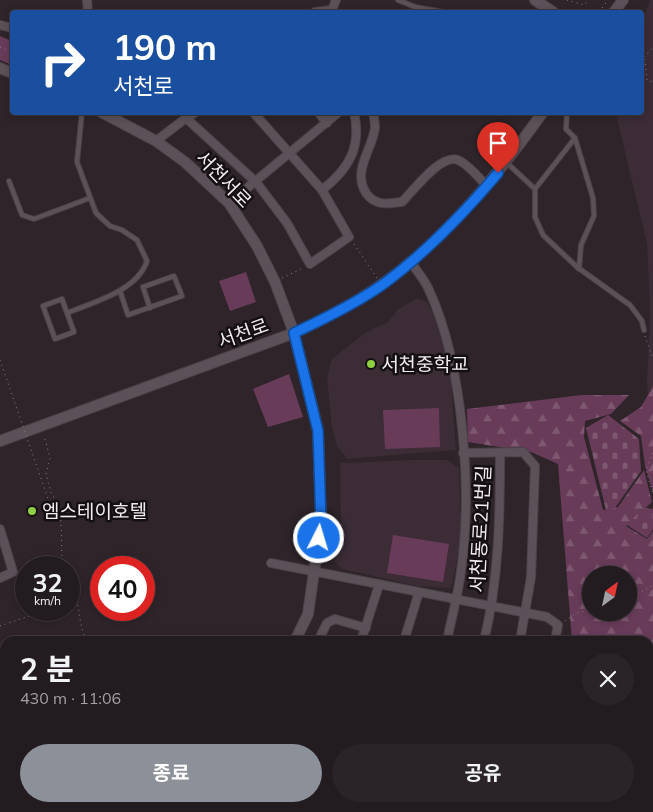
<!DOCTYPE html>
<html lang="ko">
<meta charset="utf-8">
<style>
:root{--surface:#221b20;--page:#2a2429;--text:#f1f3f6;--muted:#a2a1a5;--line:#3f393e;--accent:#8c9099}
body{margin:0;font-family:Mulish,"Noto Sans KR",sans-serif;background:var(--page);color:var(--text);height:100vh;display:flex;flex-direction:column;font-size:19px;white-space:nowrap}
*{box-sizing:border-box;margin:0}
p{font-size:16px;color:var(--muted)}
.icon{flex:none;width:28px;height:28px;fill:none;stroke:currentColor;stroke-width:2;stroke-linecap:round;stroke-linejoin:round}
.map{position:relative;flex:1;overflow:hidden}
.side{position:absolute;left:0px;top:636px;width:654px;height:176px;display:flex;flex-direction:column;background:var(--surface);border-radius:15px 15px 0 0;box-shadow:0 2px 8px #0003,0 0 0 1px var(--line)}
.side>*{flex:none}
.hud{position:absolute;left:10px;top:10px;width:634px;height:105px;border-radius:5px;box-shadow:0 2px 8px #0003,0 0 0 1px var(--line);background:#1a4fa0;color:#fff;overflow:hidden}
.needle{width:32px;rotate:33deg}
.fabs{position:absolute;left:582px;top:566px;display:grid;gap:10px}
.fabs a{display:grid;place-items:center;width:55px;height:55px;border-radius:50%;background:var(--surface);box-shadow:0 2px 8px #0003,0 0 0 1px var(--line);font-size:25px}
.speed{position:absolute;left:15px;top:556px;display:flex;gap:10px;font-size:25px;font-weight:700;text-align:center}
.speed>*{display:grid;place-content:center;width:65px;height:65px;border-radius:50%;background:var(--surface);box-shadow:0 2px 8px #0003,0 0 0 1px var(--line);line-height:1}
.speed small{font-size:12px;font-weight:400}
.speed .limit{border:8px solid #d22;background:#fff;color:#111}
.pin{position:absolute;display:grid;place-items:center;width:42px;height:42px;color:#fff;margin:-51px -21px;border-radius:50% 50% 50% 0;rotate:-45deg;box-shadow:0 0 5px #0007}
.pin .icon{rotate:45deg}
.me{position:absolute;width:55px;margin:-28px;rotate:5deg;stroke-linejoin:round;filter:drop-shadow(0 0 4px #0008)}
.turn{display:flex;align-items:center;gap:18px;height:105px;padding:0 20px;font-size:22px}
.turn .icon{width:65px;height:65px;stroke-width:2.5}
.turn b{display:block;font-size:35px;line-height:42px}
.round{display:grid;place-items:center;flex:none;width:52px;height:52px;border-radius:26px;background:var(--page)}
.summary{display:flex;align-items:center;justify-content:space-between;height:85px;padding:0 20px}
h1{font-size:30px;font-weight:700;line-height:38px}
.action{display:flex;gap:10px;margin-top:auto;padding:10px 20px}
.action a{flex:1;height:58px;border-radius:30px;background:var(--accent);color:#fff;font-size:20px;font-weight:700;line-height:58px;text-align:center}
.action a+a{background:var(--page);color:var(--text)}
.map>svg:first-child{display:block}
</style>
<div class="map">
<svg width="653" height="812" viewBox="0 0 653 812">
<defs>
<pattern id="forest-firs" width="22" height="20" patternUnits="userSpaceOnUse" patternTransform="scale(1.25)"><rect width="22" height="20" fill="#683c59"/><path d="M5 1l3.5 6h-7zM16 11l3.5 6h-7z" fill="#7e5871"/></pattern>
<pattern id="cemetery-stones" width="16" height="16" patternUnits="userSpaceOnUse" patternTransform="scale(1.25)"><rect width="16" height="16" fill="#683c59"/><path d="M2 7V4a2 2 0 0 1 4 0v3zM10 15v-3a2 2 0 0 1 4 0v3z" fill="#7e5871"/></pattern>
</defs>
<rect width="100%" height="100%" fill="#2e242a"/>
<g fill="#3b2c36">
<path d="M650,0H653V492L647,380L650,316L647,244L617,119L619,113L641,112V27Z"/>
<path d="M418,298L427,302L435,318L450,367L456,450L347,459L337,446L332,428L327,379L331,360L365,333L388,322L398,309Z"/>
<path d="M411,460H447L459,468L461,542L451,588L417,586L342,569L335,562L339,550L341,530L340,463Z"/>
</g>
<g fill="url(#forest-firs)" fill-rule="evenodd">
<path d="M653,386V492L645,466L641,436L620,421L641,407Z"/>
<path d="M582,395H629L611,414L585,421L584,437L603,510L618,507L644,470L652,502L626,526L647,539L653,531V812H647L644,808H649V641H572L558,464L531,452L468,442L467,409ZM591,575H629V612H591Z"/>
<path d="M127,808H214L217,812H116Z"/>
</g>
<g fill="url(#cemetery-stones)">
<path d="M608,415L639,439L641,471L615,508L606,510L586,428Z"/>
<path d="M646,508L653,509V529L647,538L627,525L640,511Z"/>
</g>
<g fill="#683c59">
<path d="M0,36L12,41V65L0,60Z"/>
<path d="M246,272L256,302L230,311L219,281Z"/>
<path d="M289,374L303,417L268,427L253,389Z"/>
<path d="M439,408L440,447L385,449L383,410Z"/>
<path d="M393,535L449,544L443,582L387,573Z"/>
</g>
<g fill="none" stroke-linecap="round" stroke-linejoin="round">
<g stroke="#4b4248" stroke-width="6">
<g id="service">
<path d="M398,0L415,7L443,12"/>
<path d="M575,138L593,198L594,216L581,245L579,269"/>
<path d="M507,163L535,189V217L543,235L577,267L630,305L642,321L644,330"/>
<path d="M9,181L22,215L34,219L90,198"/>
<path d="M535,189L575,138L566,129L567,112"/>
<path d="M120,291L128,315L182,296L174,276L143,287L150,308"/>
<path d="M67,313L74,332L55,339L43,306L62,299L67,313C94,302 137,291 147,261L137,240L122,230L110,226L96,213L77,162L82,112"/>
<path d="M41,641L47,639L48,641"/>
<path d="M0,788L5,787"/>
<path d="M30,808L31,812"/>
</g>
</g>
<g stroke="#4b4248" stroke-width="10">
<g id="minor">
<path d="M87,0L88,12"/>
<path d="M315,12L332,10"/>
<path d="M334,12L332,10L336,0"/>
<path d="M0,25L12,28"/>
<path d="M196,112L186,118L256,182L287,223L310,264L349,237L322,190"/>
<path d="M253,112L322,190C349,169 362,147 354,112"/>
<path d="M318,112L327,123"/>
<path d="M373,112C374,117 375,123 375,128C372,150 352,171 366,193C375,206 388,204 402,202C413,191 441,153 458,160C468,164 479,178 487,186"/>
<path d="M156,141L186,118"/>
<path d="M229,203L339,112"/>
<path d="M410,261C416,270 425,280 429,290C464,366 473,496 460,578C457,599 451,620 447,641"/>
<path d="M463,453L523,452L535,466L531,577L520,641"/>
<path d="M0,529L13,572L0,578"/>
<path d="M271,563L547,617L558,625L555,641"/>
<path d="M318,641L327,623L335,619L366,628"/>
<path d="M361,641L379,585"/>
<path d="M404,641L419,592"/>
<path d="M484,641C499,579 500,517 500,454"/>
<path d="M584,808L592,812"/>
<path d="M604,808V812"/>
<path d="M234,812L239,808"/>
<path d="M296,812L301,808"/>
<path d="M346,812L350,808"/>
<path d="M401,812L404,808"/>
</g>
</g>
<g stroke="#4b4248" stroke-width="12">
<g id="tertiary">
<path d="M535,0L553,12"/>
<path d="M614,12L623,0"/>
<path d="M0,68L12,73"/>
<path d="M101,112L156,141L185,162L229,203L257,246L275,282L294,333L318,431L321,522L308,614L295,641"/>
<path d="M0,441L294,333C324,319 354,304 381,285C444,241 499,174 543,112"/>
<path d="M85,812L98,808"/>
</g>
</g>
<g stroke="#887f84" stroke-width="1" stroke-dasharray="1 4" stroke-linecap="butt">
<path d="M567,0L584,5L589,0"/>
<path d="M599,12L608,0"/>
<path d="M0,47L12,52"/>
<path d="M645,59L647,80L653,82"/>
<path d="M641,61L653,47"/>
<path d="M354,244L377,278"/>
<path d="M282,278L303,268"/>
<path d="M645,336L653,359"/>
<path d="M45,439L50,458L46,474L51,492L60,508L61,522"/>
<path d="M653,453L646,470L653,495"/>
<path d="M53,513L61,522L62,558L67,568"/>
<path d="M69,571C79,593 77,619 86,641"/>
<path d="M16,579L26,603"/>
<path d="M629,599L653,585"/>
<path d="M69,604L77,602"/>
<path d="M565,621L577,613L591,609"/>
<path d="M0,626L47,610"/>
<path d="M156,808L157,812"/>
</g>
<use href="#service" stroke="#5c5158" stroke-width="4"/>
<use href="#minor" stroke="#5c5158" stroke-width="8"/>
<use href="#tertiary" stroke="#5c5158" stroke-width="10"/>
<path stroke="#887f84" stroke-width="1" stroke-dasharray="1 4" stroke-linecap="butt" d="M0,360L53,513"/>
</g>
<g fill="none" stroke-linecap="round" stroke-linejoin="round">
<g stroke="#114b97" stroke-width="12">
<path id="route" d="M319,538L321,522L318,431L294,333C324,319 355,304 382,285C425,254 464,213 498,173"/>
</g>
<use href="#route" stroke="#1a73e8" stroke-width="9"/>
</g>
<g fill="#8fcd41" stroke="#130f12" stroke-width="2">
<circle cx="371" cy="364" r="5"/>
<circle cx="32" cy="511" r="5"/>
</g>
<g text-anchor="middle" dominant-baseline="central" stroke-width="5" stroke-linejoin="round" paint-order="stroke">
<g font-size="19" fill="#f1eaee" stroke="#130f12">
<text transform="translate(224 179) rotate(46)">서천서로</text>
<text transform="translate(243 333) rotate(-20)">서천로</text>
<text transform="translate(480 529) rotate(-87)">서천동로21번길</text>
</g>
<g font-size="19" fill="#f1eaee" stroke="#130f12" text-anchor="start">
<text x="381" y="364">서천중학교</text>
<text x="42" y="511">엠스테이호텔</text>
</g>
</g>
</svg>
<div class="fabs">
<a><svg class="needle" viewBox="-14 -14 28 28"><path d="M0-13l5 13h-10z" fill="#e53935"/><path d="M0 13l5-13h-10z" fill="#a2a1a5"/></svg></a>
</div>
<div class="speed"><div>32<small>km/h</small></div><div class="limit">40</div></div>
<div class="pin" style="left:498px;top:173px;background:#d93025"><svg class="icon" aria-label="arrive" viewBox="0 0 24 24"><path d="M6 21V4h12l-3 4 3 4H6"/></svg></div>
<svg class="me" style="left:319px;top:538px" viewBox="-20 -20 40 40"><circle r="17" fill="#1a73e8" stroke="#fff" stroke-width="3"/><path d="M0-11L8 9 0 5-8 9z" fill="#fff"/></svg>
<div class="hud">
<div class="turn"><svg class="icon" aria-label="right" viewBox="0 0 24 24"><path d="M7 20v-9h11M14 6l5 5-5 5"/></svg><div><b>190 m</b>서천로</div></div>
</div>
<section class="side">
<div class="summary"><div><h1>2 분</h1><p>430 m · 11:06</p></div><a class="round"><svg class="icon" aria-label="close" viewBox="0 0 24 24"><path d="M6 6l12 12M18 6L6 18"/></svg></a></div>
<div class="action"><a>종료</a><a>공유</a></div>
</section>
</div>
